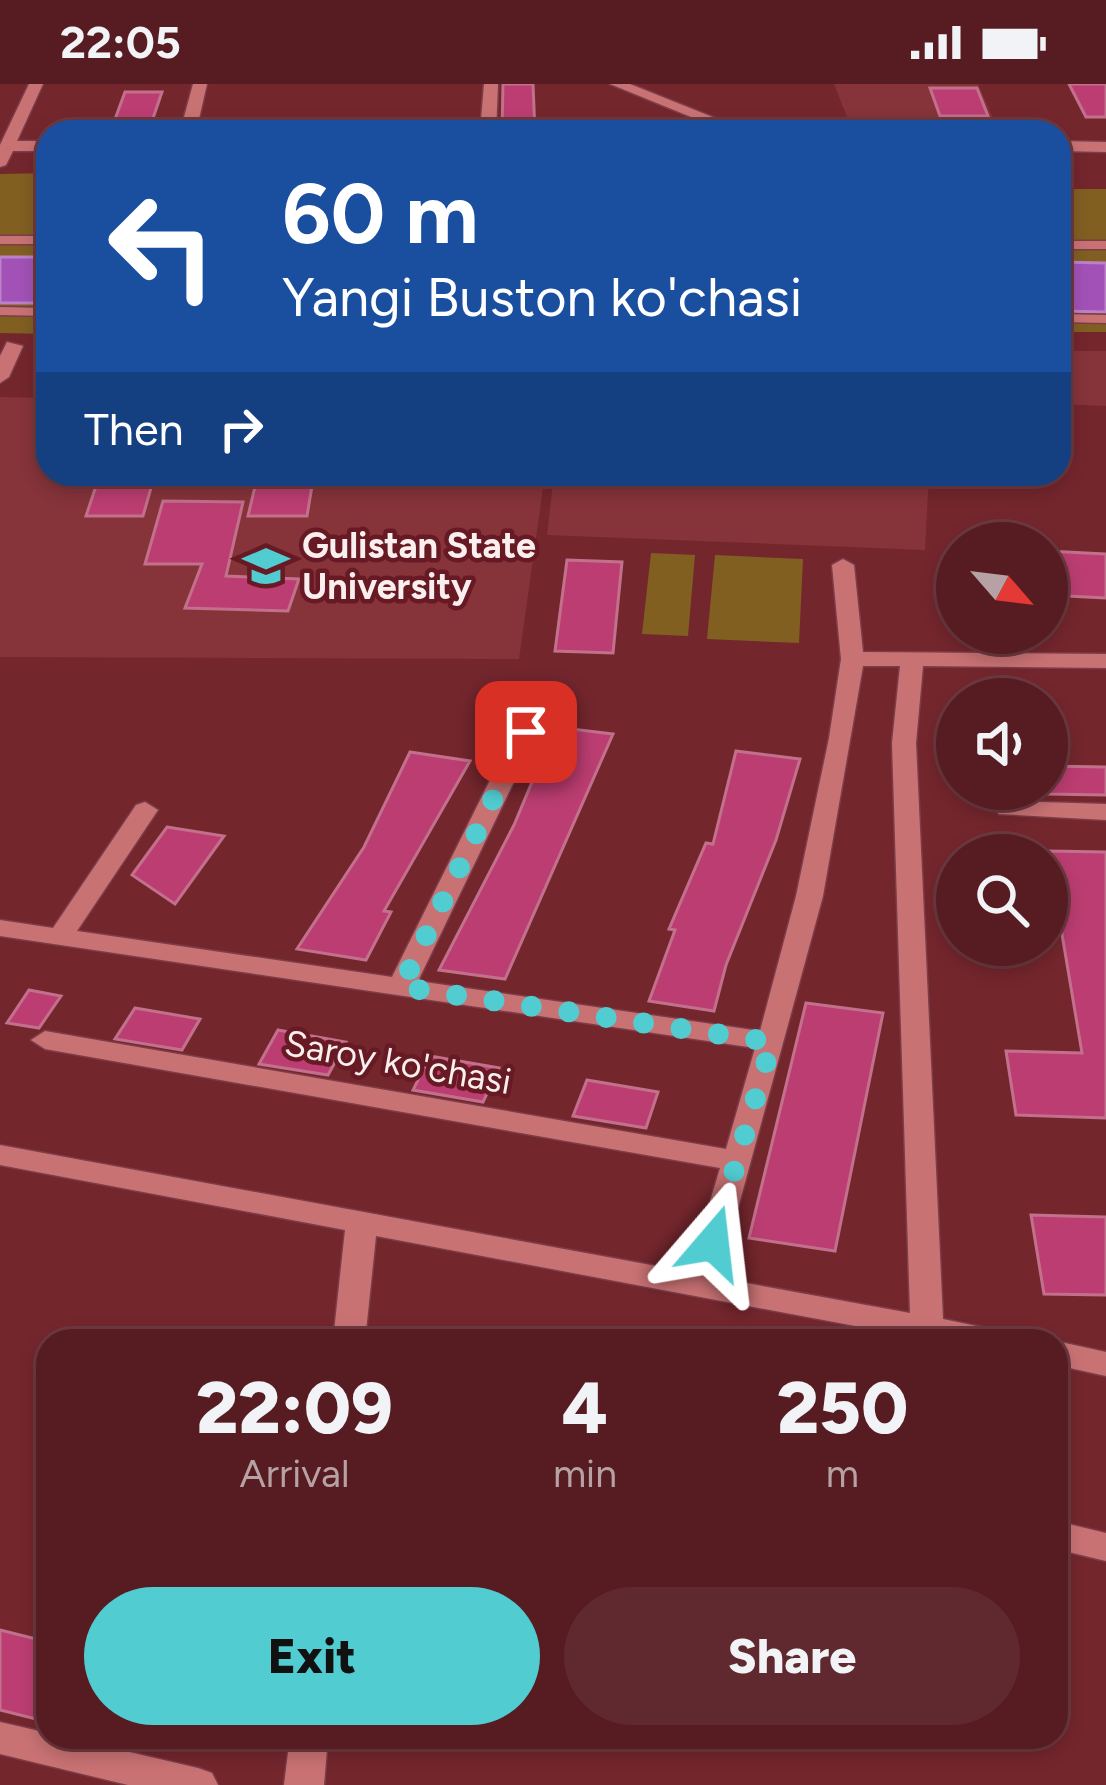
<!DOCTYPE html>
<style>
:root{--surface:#571c22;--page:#60292f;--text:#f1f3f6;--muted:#b6a1a5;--line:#6d3a40;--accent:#51ccd1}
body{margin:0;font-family:Figtree,sans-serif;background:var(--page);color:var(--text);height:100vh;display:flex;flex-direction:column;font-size:45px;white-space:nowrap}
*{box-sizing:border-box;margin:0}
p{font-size:39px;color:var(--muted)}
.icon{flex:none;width:66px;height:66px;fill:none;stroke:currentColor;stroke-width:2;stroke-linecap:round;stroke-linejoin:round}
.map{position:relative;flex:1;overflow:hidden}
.panel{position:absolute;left:36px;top:1245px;width:1032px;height:420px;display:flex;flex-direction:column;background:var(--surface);border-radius:36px;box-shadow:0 6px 18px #0003,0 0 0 3px var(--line)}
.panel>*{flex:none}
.top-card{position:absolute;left:36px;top:36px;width:1035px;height:366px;border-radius:36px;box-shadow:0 6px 18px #0003,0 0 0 3px var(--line);background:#1a4fa0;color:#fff;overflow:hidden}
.needle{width:78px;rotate:118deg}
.controls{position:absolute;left:936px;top:438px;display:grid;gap:24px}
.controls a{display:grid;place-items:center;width:132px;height:132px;border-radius:50%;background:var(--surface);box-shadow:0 6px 18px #0003,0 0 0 3px var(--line);font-size:60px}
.pin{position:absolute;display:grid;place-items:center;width:102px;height:102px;color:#fff;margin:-51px;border-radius:24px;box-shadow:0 6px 18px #0006}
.me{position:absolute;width:132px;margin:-66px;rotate:17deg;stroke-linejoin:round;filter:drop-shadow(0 0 9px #0008)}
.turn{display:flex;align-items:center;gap:42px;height:252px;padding:0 48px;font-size:54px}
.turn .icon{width:156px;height:156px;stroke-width:2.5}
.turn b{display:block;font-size:84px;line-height:102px}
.then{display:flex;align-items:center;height:114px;padding:0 48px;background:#0003;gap:24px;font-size:45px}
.eta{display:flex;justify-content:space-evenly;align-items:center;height:204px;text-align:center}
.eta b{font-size:72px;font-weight:800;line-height:84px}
.cta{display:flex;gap:24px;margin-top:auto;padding:24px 48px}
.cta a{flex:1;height:138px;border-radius:72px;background:var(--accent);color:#111;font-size:48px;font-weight:800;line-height:138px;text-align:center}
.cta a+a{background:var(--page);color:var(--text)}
.status{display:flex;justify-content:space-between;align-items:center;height:84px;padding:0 60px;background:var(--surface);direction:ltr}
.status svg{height:33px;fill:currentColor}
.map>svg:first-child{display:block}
</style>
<div class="status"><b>22:05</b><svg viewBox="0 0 49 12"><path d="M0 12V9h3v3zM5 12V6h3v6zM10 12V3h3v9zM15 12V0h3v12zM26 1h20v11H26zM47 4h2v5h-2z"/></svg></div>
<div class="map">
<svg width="1106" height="1701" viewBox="0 0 1106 1701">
<rect width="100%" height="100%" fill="#74262d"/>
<g fill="#86333a">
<path d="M834,0H978L999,48H853Z"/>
<path d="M1059,267H1106V322L1059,320Z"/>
<path d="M0,313L48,314V390H545L519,575L0,573Z"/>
<path d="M554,390H929L925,466L547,451Z"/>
</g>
<g fill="#815f21">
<path d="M48,89V250L0,249V90Z"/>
<rect x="1059" y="105" width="47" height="143"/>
<path d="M651,469L695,471L688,552L642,550Z"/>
<path d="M715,471L803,475L799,559L707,555Z"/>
</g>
<g fill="#a252b6" stroke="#bc81c7" stroke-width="3">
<rect x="0" y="173" width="48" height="46"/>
<path d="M1059,178L1106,179V228L1059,227Z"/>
</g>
<g fill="#bb3d71" stroke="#c2708c" stroke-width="3">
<path d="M503,0H533L535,48H502Z"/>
<path d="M1069,0H1106V33H1086Z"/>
<path d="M930,4H977L988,32H940Z"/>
<path d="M125,8H162L149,46H111Z"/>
<path d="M100,390H155L143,432H86Z"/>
<path d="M258,390H314L307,432H248Z"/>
<path d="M163,417L243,418L226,492L299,495L288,527L185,524L202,480H145Z"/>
<path d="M1047,467L1106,470V514L1047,511Z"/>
<path d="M567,476L622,478L613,569L555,567Z"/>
<path d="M555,643L613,650L505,895L439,886L514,741Z"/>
<path d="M736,667L800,675L776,756L726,881L714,927L649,917L675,846L669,845L706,759L713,760Z"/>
<path d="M410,668L470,677L384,827L391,828L366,876L297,865L364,763Z"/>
<path d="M1047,682L1106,683V711L1047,710Z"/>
<path d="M167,743L224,752L175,820L132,791Z"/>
<path d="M1048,767L1106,768V1034L1016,1031L1006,967L1082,969Z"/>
<path d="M29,906L61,912L39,944L7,939Z"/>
<path d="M806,919L883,929L835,1167L749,1154Z"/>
<path d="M135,924L200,935L182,966L115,955Z"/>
<path d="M278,946L346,958L328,991L259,980Z"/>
<path d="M430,972L499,984L483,1018L413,1006Z"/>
<path d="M587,996L658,1008L646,1044L573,1032Z"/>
<path d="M1031,1131L1106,1133V1211L1044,1210Z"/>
<path d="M0,1546L48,1558V1638L0,1626Z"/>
</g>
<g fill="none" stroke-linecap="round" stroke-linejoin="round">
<g stroke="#7c3d49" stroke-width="3">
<g id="pedestrian">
<rect x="0" y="152" width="48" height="8"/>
<rect x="1059" y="157" width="47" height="8"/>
<path d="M0,223L48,224V232L0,231Z"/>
<path d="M1059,230L1106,231V239L1059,238Z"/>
</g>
</g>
<g stroke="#7c3d49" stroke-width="3">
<g id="minor">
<path d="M29,0H43L17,57H48V67H13L6,81L0,83V61Z"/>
<path d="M193,0H207L196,48H180Z"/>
<path d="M484,0H498L496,48H480Z"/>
<path d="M610,0H630L750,48H728Z"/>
<path d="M1059,57L1106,58V68L1059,67Z"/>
<path d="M7,258L23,262L9,293L0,299V272Z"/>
<path d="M843,475L854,481L863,568L1106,570V584L923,582L916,659L943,1235L1010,1249L1014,1257H935L376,1152L365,1257H333L345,1146L0,1081V1061L689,1188L720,1084L45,965L31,956L45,947L726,1065L755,964L0,852V836L53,844L136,721L145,718L158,726L77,847L392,893L514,648L526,641L538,648L418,897L760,947L796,812L829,654L841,575L832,481ZM863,582H900L892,659L910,1229L719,1194L823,812Z"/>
<path d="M1008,717L1106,720V736L999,730L995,725Z"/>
<path d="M1056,1257L1106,1268V1292L1056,1281Z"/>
<path d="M1056,1437L1106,1449V1477L1056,1465Z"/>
<path d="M0,1638L48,1649V1653H65L198,1684L212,1689L218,1701H128L0,1670Z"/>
<path d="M290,1653H328L324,1701H284Z"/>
</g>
</g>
<use href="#pedestrian" fill="#c97274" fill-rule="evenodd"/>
<use href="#minor" fill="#c97274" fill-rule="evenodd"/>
</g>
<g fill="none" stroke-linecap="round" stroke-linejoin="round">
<path stroke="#51ccd1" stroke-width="21" stroke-dasharray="0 37.8" d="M526,648L401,903L772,958L713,1159"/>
</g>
<defs>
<g id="university-bare" transform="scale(3.6)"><path d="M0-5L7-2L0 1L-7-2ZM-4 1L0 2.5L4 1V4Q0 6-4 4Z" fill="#51ccd1" stroke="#671a23" stroke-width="2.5" paint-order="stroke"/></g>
</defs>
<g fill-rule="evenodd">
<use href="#university-bare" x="266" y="482"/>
</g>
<g text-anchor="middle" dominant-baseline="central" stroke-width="9" stroke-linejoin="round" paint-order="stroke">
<g font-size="36" font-weight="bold" fill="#f9efef" stroke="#671a23" text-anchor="start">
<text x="302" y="461">Gulistan State<tspan x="302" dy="41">University</tspan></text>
</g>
<g font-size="36" fill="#f9efef" stroke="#671a23">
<text transform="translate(398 978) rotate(10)">Saroy ko'chasi</text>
</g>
</g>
</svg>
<div class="controls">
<a><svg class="needle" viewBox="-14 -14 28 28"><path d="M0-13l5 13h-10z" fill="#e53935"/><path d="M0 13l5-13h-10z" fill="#b6a1a5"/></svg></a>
<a><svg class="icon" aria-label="sound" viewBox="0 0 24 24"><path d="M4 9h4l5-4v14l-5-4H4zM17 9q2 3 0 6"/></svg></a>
<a><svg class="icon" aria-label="search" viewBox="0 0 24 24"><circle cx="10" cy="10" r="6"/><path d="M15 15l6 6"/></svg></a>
</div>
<div class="pin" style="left:526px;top:648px;background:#d93025"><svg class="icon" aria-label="arrive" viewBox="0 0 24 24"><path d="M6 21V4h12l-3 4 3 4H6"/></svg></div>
<svg class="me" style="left:713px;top:1159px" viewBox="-20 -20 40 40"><path d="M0-17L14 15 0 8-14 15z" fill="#51ccd1" stroke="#fff" stroke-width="4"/></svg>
<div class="top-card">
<div class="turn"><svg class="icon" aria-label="left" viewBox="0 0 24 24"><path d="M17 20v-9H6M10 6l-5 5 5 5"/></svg><div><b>60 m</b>Yangi Buston ko'chasi</div></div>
<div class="then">Then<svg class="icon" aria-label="right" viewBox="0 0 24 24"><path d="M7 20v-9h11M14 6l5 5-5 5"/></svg></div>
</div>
<section class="panel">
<div class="eta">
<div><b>22:09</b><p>Arrival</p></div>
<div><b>4</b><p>min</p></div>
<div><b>250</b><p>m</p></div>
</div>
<div class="cta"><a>Exit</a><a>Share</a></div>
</section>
</div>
